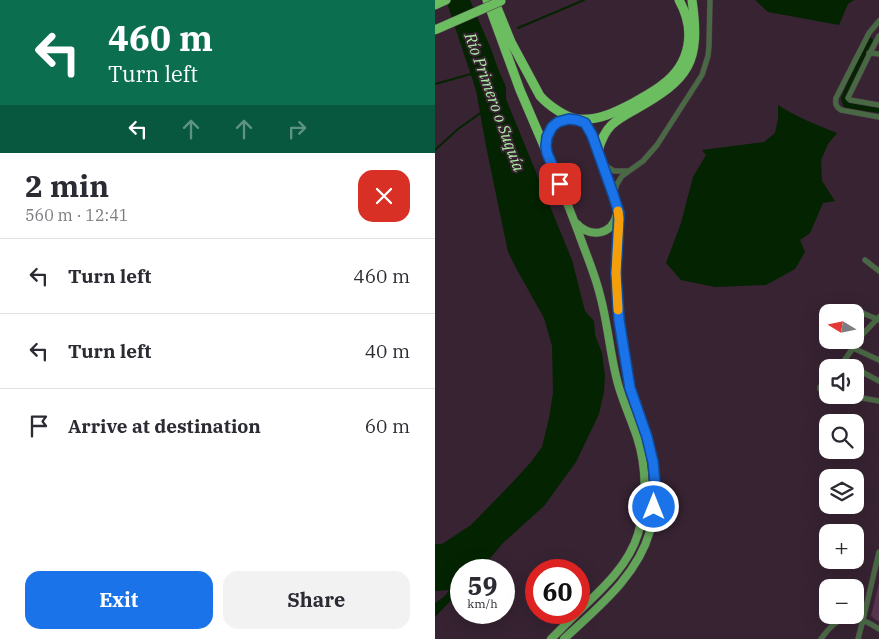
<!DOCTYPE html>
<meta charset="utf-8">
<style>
:root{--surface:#fff;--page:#f2f2f3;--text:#2b2b33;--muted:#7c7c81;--line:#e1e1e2;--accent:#1a73e8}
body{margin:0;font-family:"IBM Plex Serif",serif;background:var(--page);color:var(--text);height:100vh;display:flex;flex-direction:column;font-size:19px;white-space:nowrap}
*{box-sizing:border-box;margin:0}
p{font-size:16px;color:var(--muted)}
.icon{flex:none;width:28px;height:28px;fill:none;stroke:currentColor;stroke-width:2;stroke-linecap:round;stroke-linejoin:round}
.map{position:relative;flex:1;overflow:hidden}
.drawer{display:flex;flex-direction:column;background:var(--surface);width:435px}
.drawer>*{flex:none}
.top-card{background:#0b6e4f;color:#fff;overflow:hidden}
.needle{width:32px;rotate:280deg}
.tools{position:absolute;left:384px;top:304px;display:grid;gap:10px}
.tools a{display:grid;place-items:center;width:45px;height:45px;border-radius:10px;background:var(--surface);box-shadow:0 5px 20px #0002;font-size:25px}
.speed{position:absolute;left:15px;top:559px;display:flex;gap:10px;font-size:25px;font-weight:700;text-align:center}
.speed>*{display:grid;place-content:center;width:65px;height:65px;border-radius:50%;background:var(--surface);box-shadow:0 5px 20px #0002;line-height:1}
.speed small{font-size:12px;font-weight:400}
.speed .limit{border:8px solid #d22;background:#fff;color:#111}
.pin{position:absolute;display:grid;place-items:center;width:42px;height:42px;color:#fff;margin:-21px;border-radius:10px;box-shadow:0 2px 8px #0006}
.me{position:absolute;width:55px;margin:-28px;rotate:0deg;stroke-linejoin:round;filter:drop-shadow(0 0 4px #0008)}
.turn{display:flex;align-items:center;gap:18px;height:105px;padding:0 25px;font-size:22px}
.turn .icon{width:65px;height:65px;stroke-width:2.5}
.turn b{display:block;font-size:35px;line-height:42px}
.lanes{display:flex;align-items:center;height:48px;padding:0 25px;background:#0003;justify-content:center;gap:25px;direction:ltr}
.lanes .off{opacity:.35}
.round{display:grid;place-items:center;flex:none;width:52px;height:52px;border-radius:15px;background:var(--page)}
.overview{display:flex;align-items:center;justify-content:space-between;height:85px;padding:0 25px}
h1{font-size:30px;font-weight:700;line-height:38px}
.cta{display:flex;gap:10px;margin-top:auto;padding:10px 25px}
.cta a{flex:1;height:58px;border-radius:15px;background:var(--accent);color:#fff;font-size:20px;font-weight:700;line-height:58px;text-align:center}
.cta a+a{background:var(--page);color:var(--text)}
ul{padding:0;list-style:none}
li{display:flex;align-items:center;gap:15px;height:75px;padding:0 25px;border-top:1px solid var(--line)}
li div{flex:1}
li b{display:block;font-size:19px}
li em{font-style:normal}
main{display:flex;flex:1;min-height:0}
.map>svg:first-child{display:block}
</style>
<main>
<section class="drawer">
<div class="top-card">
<div class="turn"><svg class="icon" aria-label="left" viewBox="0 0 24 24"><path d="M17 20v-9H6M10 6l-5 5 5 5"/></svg><div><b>460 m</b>Turn left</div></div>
<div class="lanes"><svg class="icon" aria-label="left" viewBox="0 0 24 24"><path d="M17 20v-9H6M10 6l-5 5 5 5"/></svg><svg class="icon off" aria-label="ahead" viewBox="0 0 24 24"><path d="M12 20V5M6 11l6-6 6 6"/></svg><svg class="icon off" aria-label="ahead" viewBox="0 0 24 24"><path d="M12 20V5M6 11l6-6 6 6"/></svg><svg class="icon off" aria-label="right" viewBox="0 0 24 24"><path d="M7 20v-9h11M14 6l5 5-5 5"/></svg></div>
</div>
<div class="overview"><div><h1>2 min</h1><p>560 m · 12:41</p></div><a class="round" style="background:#d93025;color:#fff"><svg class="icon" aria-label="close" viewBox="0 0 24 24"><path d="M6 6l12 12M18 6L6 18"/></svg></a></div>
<ul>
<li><svg class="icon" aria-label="left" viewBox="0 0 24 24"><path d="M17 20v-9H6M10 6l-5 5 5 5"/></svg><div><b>Turn left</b></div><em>460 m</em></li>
<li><svg class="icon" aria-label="left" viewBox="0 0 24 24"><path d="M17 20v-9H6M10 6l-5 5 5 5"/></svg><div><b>Turn left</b></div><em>40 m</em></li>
<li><svg class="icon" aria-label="arrive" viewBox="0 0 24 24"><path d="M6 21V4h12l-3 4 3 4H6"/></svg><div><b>Arrive at destination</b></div><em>60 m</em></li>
</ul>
<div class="cta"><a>Exit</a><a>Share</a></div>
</section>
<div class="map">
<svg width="444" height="639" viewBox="0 0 444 639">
<rect width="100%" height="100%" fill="#372332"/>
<path fill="#56364e" d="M444,583V622L436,616Z"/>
<g fill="#032301">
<path d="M11,0H35L56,49L63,69L71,87V99L137,260L150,311L159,321L160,335L167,353L170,376L169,392L164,414L141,462L109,506L68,543L45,570H26V590L0,617V603L10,596L14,590L0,591V544H7L36,525L74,486L96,462L107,447L114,418L118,393L117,346L109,318L81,268L73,252L51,146L41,90Z"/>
<path d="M320,0H419L413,4L404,25L333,12Z"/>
<path d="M343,105C361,117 382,125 402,133L393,144L386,160L387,181L400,201L388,203L375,233L365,240L370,252L360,269L331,285L280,287L246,280L231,263L246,223L258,177L271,155L267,150L329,142L340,133L343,119Z"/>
</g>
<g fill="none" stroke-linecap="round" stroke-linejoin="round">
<g stroke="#032301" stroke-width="2">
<path d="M83,28L149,0"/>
<path d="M0,84L36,74"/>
<path d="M0,150L23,129L47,112"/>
</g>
<path stroke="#032301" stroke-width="6" d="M435,41L409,98L411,105L444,110"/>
<g stroke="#513e4c" stroke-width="6">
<g id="minor">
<path d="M444,21L434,33L401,98C400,104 401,107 406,110L444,117"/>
<path d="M444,36L436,51L413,98L415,100L444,105"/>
<path d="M434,53L444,54"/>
<path d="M168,164L179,171H192"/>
<path d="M179,193L182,184L187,176L208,161L222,145L267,75L273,56L274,46L275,0"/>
<path d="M430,260L444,271"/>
<path d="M423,311L444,320"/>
<path d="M418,348L444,360"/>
<path d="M404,368L427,335L444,317"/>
<path d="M420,368L444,381"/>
<path d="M392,378L385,387V389L392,392"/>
<path d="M411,395L444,401"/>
<path d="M386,639C404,613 419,612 444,629"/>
<path d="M423,639L428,620L444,552"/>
</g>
</g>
<g stroke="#513e4c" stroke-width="9">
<g id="primary">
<path d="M141,223C155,238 177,236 182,214"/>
<path d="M116,639L143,612"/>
<path d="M129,639C162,608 202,577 215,531C222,507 222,474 215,449C211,432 203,416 198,399C192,379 189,357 186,336C182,311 180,286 181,261C182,244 186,228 183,212C181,199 176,187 172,176C167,164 164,152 159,140C157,134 155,128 150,124C146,120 141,119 136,119C117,119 109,136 112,153C123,180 134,207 144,234C151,254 160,274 165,295C173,324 175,355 183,384C188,402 196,419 202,437C212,468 212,503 203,534C193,566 167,589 144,611"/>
</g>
</g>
<g stroke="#513e4c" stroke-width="10">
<g id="motorway">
<path d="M52,0L85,90L112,153"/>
<path d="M59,0L76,42L105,96C113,105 131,118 143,119C163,121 181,112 198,103C208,97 218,92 227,85C256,64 261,30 244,0"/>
<path d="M0,5L11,0"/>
<path d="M163,151C170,126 179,121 201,109C254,79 266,63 257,0"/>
</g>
</g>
<use href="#minor" stroke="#496944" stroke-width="5"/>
<use href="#primary" stroke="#62a559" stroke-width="8"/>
<use href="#motorway" stroke="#6bbd60" stroke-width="9"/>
<g stroke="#513e4c" stroke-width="10" stroke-linecap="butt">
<path id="motorway-bridge" d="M0,30L66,1"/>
</g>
<use href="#motorway-bridge" stroke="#6bbd60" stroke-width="9"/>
</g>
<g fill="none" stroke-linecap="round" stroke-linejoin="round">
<g stroke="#114b97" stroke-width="12">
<path id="route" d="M125,184L112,153L111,146L112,137L117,127L123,122L134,119L142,120L150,123L157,135L178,194L184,213L181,273L184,320L195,388L212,437L218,462L220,482L219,507"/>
</g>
<use href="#route" stroke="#1a73e8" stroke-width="9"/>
<path stroke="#f59e0b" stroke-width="9" d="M183,310L181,273L184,219L183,211"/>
</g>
<g text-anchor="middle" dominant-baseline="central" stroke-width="4" stroke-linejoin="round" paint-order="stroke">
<g font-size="16" font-style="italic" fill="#adefa3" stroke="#372332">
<text transform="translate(60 102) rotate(70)">Río Primero o Suquía</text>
</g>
</g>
</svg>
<div class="tools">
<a><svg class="needle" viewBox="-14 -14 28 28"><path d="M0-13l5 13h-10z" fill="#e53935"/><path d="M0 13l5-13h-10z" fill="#7c7c81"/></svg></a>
<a><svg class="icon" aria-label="sound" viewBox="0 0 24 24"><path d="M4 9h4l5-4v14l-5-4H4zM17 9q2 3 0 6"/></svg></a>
<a><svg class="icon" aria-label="search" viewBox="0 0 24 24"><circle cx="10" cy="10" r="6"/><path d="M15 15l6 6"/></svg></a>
<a><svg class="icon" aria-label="layers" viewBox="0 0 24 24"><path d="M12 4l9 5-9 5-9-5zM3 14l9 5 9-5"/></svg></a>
<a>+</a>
<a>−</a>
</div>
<div class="speed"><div>59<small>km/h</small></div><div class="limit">60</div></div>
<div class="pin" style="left:125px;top:184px;background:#d93025"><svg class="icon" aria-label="arrive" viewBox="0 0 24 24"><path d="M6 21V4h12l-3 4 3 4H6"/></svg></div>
<svg class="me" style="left:219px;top:507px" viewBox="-20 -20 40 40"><circle r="17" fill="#1a73e8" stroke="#fff" stroke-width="3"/><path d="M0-11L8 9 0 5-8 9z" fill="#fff"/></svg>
</div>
</main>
